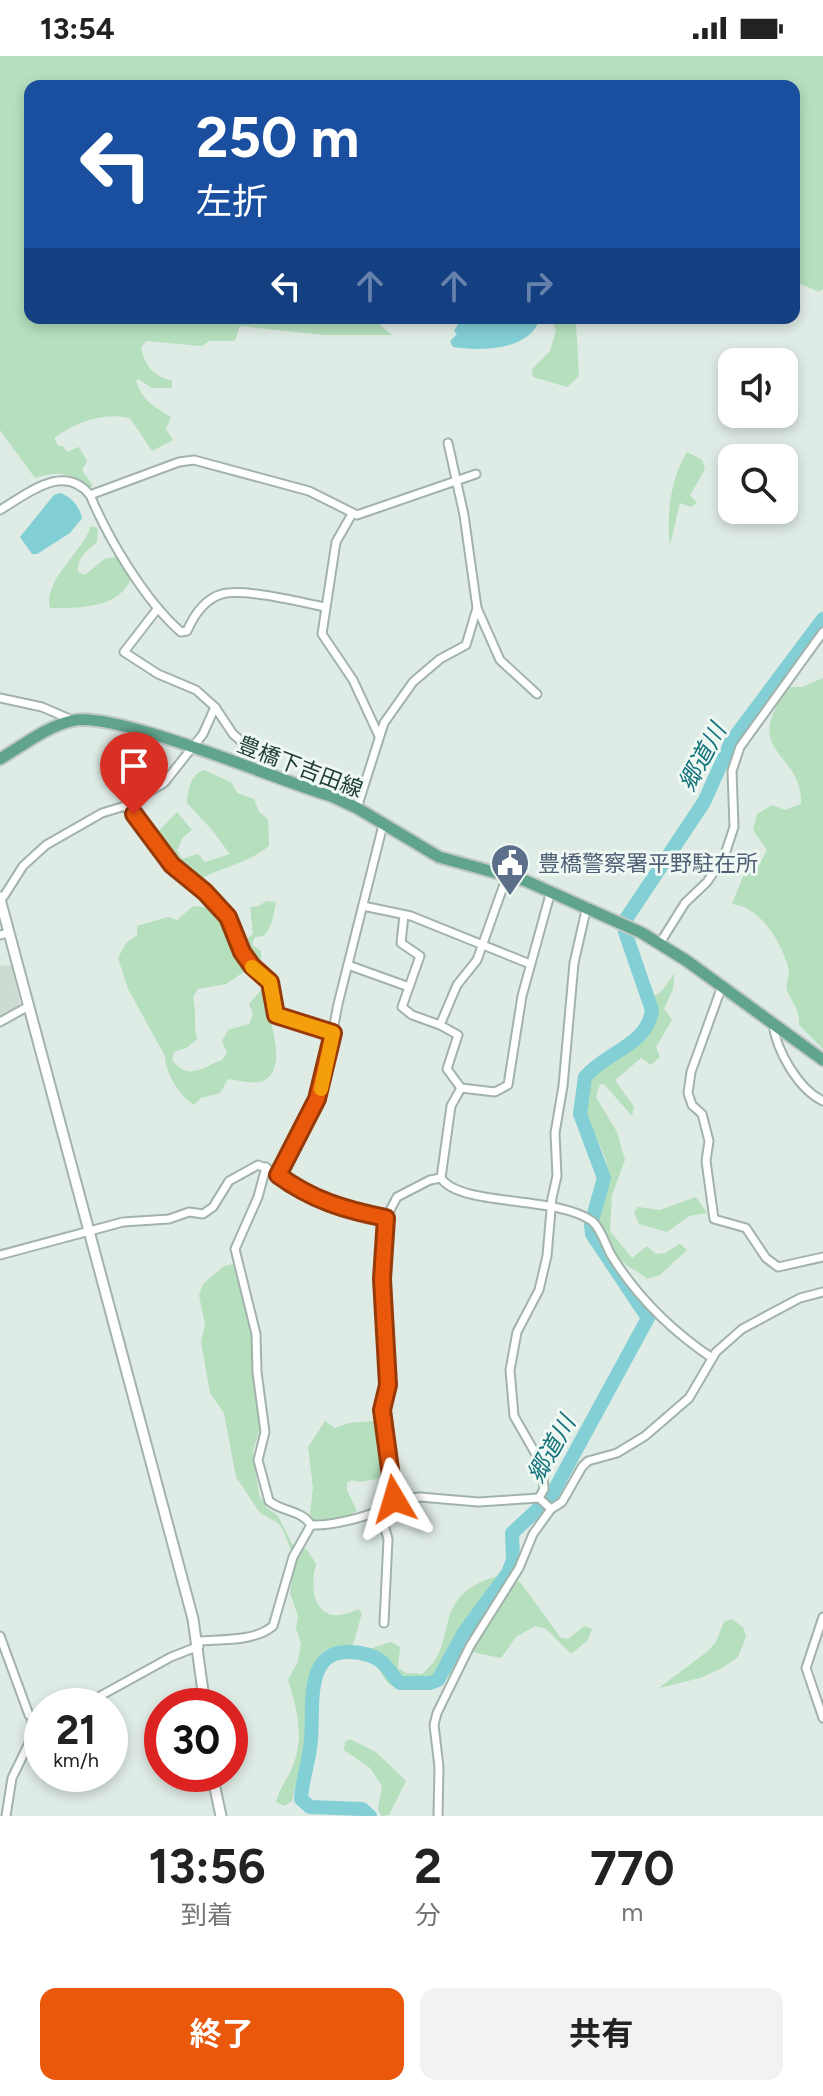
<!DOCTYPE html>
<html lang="ja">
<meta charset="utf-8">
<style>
:root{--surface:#fff;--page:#f2f2f2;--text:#222;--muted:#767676;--accent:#ea580c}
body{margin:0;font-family:Figtree,"Noto Sans JP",sans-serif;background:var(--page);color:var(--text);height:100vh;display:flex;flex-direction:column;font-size:30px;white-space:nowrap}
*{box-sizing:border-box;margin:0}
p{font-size:26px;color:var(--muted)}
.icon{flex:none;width:44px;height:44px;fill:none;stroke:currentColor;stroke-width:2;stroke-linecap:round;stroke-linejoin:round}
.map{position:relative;height:1760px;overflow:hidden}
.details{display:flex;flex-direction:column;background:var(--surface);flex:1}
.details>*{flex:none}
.guide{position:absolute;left:24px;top:24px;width:776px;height:244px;border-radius:16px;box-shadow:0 4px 12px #0003;background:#1a4fa0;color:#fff;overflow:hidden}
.fabs{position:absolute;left:718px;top:292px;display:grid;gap:16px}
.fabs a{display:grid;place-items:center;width:80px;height:80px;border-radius:16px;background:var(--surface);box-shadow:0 4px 12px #0003;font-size:40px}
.speed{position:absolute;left:24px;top:1632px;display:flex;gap:16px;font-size:40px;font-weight:700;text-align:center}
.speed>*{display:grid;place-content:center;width:104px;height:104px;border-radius:50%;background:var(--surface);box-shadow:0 4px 12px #0003;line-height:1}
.speed small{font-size:20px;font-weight:400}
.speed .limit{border:12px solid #d22;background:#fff;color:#111}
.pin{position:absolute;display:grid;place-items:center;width:68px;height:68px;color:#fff;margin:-82px -34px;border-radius:50% 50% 50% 0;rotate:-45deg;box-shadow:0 0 8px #0007}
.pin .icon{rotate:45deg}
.me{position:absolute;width:88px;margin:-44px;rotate:353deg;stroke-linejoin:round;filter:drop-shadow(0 0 6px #0008)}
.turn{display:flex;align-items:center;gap:28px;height:168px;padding:0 40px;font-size:36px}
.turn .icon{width:104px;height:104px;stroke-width:2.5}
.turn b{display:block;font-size:56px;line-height:68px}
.lanes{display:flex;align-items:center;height:76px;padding:0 40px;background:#0003;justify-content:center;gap:40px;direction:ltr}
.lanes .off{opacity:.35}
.eta{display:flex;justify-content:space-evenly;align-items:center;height:136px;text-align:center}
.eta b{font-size:48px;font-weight:700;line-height:56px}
.action{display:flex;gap:16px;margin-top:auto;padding:16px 40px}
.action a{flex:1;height:92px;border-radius:16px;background:var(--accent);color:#fff;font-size:32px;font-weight:700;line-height:92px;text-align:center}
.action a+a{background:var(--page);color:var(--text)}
.status{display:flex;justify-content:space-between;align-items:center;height:56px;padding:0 40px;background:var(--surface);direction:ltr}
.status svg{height:22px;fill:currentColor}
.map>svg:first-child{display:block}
</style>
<div class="status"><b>13:54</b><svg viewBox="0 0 49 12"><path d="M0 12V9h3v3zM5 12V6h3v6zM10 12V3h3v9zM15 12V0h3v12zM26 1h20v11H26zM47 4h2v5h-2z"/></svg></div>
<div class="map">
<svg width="823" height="1760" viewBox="0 0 823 1760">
<rect width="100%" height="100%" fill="#dfebe5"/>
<path fill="#cddbd3" d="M11,909L20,946L18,951L0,962V910Z"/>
<g fill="#b5dfbd">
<path d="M0,0H823V233L819,236L794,225V30H30V262H372L392,279H324L240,270L235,285H209L202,290L146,285L141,292C146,312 153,319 172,325V332H152L138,323L136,325C142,344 154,351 171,361L166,373L173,384L152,395L130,362C103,356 76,366 54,382L58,390H63L67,396L79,391L87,405L82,414L93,430L88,432C68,416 60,415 35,422L0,374Z"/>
<path d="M550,262H578L576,267L579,320L567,331L533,321L532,313L550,295L556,274Z"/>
<path d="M687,396L702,404L705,413L690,439L697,447L691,451L680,447L670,489C666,460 671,421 687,396Z"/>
<path d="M91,470L98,472L97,486C86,495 77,502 78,516L85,519L104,503L116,501L131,522C120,553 77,552 50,552C43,524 82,497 91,470Z"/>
<path d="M823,622V993L799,969C800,954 792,947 787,934C785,926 791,919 788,910C780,884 760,851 732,848L744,818L757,813L767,794L753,774L757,758L772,749L785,754L801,748C803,694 737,698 790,631H802Z"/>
<path d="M204,714L232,727L237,737L254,743L259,756L268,763L269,790C243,810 223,810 196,825L175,808L156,778L177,756L192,774L183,781L177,794L182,803L198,798L205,806L230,798L212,774L187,747C188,734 190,719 204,714Z"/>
<path d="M267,845L276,846C274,858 272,871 264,880L255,881L252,889L261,895V914L254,909L226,928L198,933L193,941C197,957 193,970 197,983L186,992L174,996L172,1004C188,1025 201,1012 222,1004L227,997L222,985L228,974L249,968L253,958L249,948L262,933C266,955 293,1016 260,1026C252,1028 237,1024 228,1023L220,1037L201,1042L194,1049C180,1040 165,1017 165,1000L128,933L118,902L126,887L137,879V870L168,861L177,864L193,850L218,853L228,867L235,887L243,886L253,878L250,851L258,850Z"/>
<path d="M675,917L673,933L664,953L672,964L656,991L660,1001L651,1009L641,1002L615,1024L634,1051L632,1060L605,1029L600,1028L596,1041L617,1076L625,1104L612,1139L610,1175L632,1202L647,1190L656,1198L665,1197L680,1188L687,1194L660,1219L647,1223C640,1216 629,1212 623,1206C615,1198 607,1184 602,1174C592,1152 613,1131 607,1108C601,1084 577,1059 586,1032C594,1003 630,994 650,976L655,962L652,941L661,936Z"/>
<path d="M696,1141L707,1157L689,1160L667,1176L639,1168L634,1156L638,1151L660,1154Z"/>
<path d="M233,1208L251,1278L259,1357V1375L253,1395L259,1439L267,1452L278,1460L292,1488L307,1494L316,1508C307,1541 320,1573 358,1553L362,1557L352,1592C339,1591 327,1589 318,1601C305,1619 311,1643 308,1663C305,1691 298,1718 292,1745L284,1750L276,1746C281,1729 286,1726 292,1712C305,1682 297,1653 288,1624L298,1605L301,1588L296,1572L298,1560L290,1537L295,1505L283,1474L278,1467L260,1457L236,1421L224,1357L210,1337L201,1285L205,1269L199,1239L203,1228L224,1210Z"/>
<path d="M325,1365L335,1372L349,1367L373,1365L379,1377L381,1422L360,1426L352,1424L347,1427V1434L357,1455L334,1466L316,1467L310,1458L313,1432L308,1391Z"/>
<path d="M501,1519L520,1526L561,1582L568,1583L584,1570L592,1573L588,1584L571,1598L546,1573L535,1570L516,1581L501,1602L463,1594C458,1603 454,1615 447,1621C436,1631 398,1638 388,1627C380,1618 380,1609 368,1604L366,1594L391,1586L400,1591L398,1612L406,1617L422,1618C463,1587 425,1539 501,1519Z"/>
<path d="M731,1563L743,1571L746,1581L738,1601L724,1611L700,1622L659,1632L708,1595L716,1586L724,1566Z"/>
<path d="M350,1683L376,1696L406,1725L389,1759L381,1760L378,1753L382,1730L370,1712L344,1694L345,1686Z"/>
</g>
<g fill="#82cfd5">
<path d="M462,262H533L538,267C526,295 478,295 453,291L450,285L457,278L454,275Z"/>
<path d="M61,437C72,442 79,450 82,462L70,477L37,498H32L20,481L54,439Z"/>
</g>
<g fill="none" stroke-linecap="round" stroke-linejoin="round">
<g stroke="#82cfd5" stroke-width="14">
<path d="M626,863L704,746L731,686L823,563"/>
<path d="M370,1760L362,1753L310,1751L301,1743C302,1723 310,1703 311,1683C314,1650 304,1594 350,1596C362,1596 376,1600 384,1608C390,1614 393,1621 400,1627H430L438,1624L463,1578L508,1517L513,1504L512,1477L550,1442L648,1262L592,1178L591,1168L604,1122L580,1058L585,1021C607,995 647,990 652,954L625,876"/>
</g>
<g stroke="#a2b3ac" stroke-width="11">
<g id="minor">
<path d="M0,454C27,438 64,406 90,439"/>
<path d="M352,458L336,486L322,578L353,624L379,680"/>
<path d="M324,551C301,546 244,532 222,538C204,543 194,559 187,575L181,576C145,545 108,482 90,439L179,406L194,404L309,435L357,459L476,418"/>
<path d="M158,552L124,596L158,618L196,634L215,651L233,678L266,707L265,718"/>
<path d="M477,552L500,604L537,638"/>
<path d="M0,642L42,651L72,664"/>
<path d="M125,750L172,809L205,836L228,861L252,910L270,926L276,959L333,977"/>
<path d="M357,752L384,667L413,626L440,603L466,589L477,552L464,459L448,387"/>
<path d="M0,840H4L23,810L46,789L102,757L125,750L164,727L203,678L215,651"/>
<path d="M363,850L411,860L530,908"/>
<path d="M404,859L401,887L420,900L409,931"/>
<path d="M0,879L8,877"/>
<path d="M660,887L685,847L707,826L724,801L734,771L732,715L740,691L823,576"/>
<path d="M348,909L409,931L402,951L412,959L440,969"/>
<path d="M722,930L691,1016L688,1037L692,1049L702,1058L709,1085L706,1105L714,1163L746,1172L766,1202L778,1211L823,1201"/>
<path d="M0,966L27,951"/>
<path d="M773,969C777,995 798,1033 823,1045"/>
<path d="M461,1032L495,1036L508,1029L522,940L551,835"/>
<path d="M278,1119L322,1031L338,948L383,769"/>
<path d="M441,1122L451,1050L461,1032L447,1013L458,979L440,969L457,929L477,904L507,820"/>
<path d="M0,1199L123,1166L169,1163L189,1156L203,1158L213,1151L229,1125L258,1109C277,1114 289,1130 306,1139C331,1151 359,1157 386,1162"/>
<path d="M539,1442L544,1433L542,1409L514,1360L510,1314L517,1276L539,1234L547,1200L552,1142L557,1120L555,1077L563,1030L574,907L587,850"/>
<path d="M394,1443L420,1441L478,1446L539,1442L551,1453"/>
<path d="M380,1455L388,1483L384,1567"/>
<path d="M311,1469C330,1470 385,1459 394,1443L382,1354L388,1329L382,1223L386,1162L397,1141L430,1124L441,1122C460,1151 555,1139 592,1165C602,1173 606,1192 613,1202C639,1243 672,1275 712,1302"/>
<path d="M823,1561L806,1612L823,1662"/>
<path d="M0,1580L29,1659L42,1667"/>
<path d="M198,1585C221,1583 254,1586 273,1570L293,1501L311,1469C302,1454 282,1456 269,1445L258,1404L265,1376L257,1316L256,1278L235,1193L258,1141L266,1111"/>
<path d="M82,1650L171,1601L199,1590"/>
<path d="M6,1760L12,1722L31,1683L32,1663"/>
<path d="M438,1760L439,1711L434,1669L437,1657L470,1590L519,1512L533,1478L551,1453L562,1446L582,1411L588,1405L617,1397L645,1380L689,1342L716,1296L742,1273L800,1242L823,1236"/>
</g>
</g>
<g stroke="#a2b3ac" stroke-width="13">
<g id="tertiary">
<path d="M0,843L193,1563L205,1650"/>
<path d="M212,1718L221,1760"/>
</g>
</g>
<g stroke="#c0c8c6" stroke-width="15">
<path id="primary" d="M0,703C22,690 46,671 71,665C113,653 279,725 331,740L357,752L439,801L526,825L642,877L687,905L823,1004"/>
</g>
<use href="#minor" stroke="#fff" stroke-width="7"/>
<use href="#tertiary" stroke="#fff" stroke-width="9"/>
<use href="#primary" stroke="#60a48d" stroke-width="11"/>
</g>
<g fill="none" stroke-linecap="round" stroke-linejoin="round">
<g stroke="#983908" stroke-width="20">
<path id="route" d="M134,758L172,809L205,836L228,861L242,896L252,910L270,926L276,959L333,977L317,1043L278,1119C312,1144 345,1154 386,1162L382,1223L388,1329L382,1354L394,1443"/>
</g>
<use href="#route" stroke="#ea580c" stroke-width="14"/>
<path stroke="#f59e0b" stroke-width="14" d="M252,911L270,926L276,959L333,977L321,1033"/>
</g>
<defs>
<g id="civic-pin" transform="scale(2)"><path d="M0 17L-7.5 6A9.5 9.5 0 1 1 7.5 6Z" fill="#5c6f8a" stroke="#eff8f3"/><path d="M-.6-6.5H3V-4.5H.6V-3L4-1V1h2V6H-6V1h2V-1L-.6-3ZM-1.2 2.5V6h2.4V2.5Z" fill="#fff"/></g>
</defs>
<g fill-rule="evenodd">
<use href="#civic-pin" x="510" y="807"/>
</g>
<g text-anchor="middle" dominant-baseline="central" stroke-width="6" stroke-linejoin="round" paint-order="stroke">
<g font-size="22" fill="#1f3c32" stroke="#eff8f3">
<text transform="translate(300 711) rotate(21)">豊橋下吉田線</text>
</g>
<g font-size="22" fill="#4e5e75" stroke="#eff8f3" text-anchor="start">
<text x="538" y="807">豊橋警察署平野駐在所</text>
</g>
<g font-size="24" font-style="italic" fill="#15747c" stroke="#eff8f3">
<text transform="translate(702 701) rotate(-62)">郷道川</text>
<text transform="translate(551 1393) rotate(-61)">郷道川</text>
</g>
</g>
</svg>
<div class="fabs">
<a><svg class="icon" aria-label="sound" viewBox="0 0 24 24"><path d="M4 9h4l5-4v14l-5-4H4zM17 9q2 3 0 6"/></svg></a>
<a><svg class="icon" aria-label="search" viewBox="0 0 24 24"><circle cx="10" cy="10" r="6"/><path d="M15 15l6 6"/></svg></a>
</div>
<div class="speed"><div>21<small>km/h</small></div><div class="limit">30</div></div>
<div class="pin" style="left:134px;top:758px;background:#d93025"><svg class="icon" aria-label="arrive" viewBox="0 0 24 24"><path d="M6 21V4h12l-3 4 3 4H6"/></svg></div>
<svg class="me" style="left:394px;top:1443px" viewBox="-20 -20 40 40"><path d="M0-17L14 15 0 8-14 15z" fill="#ea580c" stroke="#fff" stroke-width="4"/></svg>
<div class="guide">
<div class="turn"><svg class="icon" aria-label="left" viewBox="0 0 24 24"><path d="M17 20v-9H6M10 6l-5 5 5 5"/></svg><div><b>250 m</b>左折</div></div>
<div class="lanes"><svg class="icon" aria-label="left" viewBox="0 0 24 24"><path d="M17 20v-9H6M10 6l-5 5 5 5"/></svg><svg class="icon off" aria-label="ahead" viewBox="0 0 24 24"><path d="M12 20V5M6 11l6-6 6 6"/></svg><svg class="icon off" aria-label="ahead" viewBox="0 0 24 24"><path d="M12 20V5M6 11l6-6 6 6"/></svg><svg class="icon off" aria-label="right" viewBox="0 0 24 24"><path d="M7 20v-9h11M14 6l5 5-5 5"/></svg></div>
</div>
</div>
<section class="details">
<div class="eta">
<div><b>13:56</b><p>到着</p></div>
<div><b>2</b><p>分</p></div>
<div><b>770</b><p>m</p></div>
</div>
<div class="action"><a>終了</a><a>共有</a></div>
</section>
